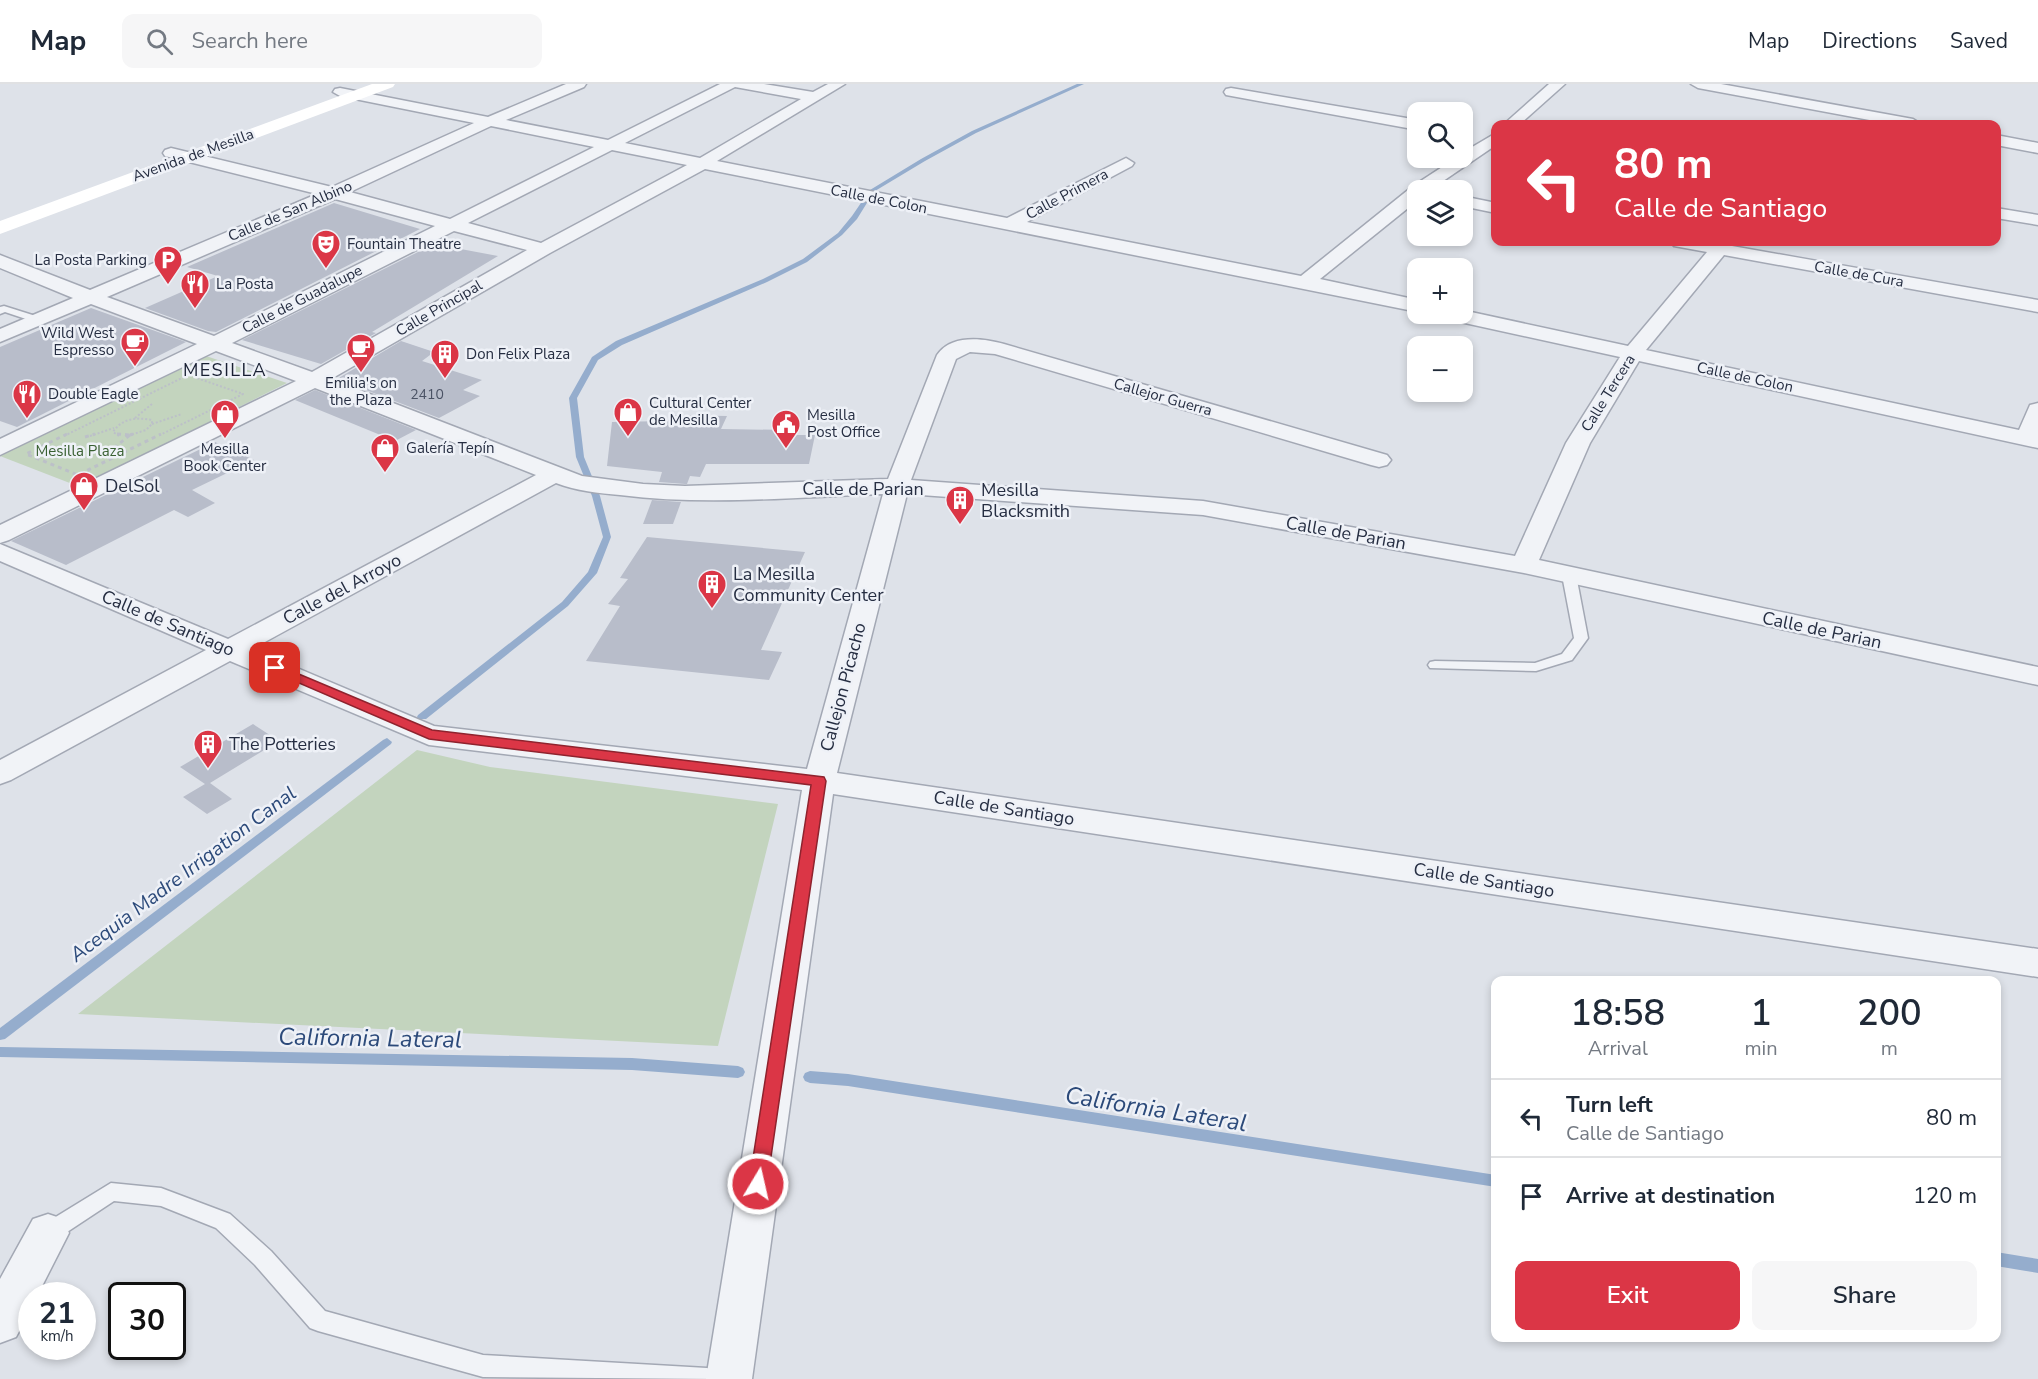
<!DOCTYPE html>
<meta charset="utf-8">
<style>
:root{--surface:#fff;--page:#f6f6f7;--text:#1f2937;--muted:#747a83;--line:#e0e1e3;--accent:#db3646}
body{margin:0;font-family:"Nunito Sans",sans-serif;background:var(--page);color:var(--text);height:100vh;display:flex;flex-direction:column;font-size:22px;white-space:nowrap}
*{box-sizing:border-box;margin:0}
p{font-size:20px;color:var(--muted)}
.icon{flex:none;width:33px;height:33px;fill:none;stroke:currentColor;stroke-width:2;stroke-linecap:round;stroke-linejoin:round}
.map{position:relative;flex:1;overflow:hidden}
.drawer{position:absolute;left:1491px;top:892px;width:510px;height:366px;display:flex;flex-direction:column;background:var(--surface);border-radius:12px;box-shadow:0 3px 9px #0003}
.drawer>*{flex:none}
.guide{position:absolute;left:1491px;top:36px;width:510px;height:126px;border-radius:12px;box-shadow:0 3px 9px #0003;background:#db3646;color:#fff;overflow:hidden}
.controls{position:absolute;left:1407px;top:18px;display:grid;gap:12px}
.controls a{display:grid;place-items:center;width:66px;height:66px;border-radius:12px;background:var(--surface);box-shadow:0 3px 9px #0003;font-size:30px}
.speed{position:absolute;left:18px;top:1198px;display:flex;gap:12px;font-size:30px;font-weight:700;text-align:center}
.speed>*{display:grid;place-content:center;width:78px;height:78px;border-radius:50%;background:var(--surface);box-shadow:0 3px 9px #0003;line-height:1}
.speed small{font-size:15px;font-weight:400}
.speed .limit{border:3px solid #111;border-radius:9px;background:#fff;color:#111}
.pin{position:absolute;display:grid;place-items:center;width:51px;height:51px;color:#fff;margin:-26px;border-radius:12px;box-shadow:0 3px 9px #0006}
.me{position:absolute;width:66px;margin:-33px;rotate:9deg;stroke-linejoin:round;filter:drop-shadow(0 0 4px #0008)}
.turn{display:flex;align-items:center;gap:21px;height:126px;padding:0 24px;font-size:27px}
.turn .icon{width:78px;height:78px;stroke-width:2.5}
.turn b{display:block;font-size:42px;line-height:51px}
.eta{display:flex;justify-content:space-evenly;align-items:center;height:102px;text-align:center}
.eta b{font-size:36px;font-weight:600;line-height:42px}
.cta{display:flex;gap:12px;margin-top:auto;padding:12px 24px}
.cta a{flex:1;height:69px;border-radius:12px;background:var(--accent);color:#fff;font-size:24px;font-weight:600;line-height:69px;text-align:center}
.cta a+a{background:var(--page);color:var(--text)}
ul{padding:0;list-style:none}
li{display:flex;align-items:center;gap:18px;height:78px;padding:0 24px;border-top:2px solid var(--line)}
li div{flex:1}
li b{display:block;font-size:22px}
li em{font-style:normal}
header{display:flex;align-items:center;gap:36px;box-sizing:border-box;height:84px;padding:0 30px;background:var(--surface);border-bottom:2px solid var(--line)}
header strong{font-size:28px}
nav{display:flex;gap:33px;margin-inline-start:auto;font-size:21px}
.search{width:420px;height:54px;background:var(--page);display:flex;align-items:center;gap:15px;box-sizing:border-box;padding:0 21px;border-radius:12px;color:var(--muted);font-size:22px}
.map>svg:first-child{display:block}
</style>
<header>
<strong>Map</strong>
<div class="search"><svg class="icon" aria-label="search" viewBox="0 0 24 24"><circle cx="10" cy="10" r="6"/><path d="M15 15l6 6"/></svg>Search here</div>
<nav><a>Map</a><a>Directions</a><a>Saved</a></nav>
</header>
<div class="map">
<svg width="2038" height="1295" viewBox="0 0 2038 1295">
<rect width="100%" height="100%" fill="#dee2e9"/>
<g fill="#c3d4be">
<path d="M206,272L287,299L80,403L0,372V369Z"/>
<path d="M417,666L490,683L778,720L718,962L78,930Z"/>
</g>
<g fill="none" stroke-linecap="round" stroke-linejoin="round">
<g fill="#95adcd" fill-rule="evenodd">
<path d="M1077,0H1084L976,49L925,77L875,107L870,106L921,75L972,47Z"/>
<path d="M865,113L870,114L857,135L842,151L807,178L767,198L622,261L598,276L577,314L584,373L600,412L611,453L597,489L568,522L426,635H418L417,633L418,631L562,518L588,488L603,453L592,412L576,373L569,314L592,273L616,257L763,195L803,175L838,149L852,132Z"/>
<path d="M387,654L392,658L391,660L5,955L0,956V944L383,656Z"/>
<path d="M0,963L632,974L738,982L743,984L745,988L743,992L738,994L632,986L0,973Z"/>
<path d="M810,987L848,990L1496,1091V1103L848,1002L810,999L805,997L803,993L805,989Z"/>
<path d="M1996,1168L2038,1175V1189L1996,1182Z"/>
</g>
</g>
<g fill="#b8bdca">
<path d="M334,119L420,145L216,248L208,247L145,224L218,192L187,183Z"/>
<path d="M434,160L498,172L372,248L376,249L321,280L242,256Z"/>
<path d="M91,224L186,258L17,343L0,337V263Z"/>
<path d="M401,257L434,268L422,277L482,296L463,306L480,312L439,334L337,295Z"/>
<path d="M315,306L416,346L395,357L295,316Z"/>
<path d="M671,331L727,332L721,345L788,346L786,351H815L809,380H706L700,393L690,392L687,400H685L659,398L662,388L607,382L612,338L668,337Z"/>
<path d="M215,358L254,376L192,406L215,419L188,433L174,426L66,481L11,457Z"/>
<path d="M652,416L681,418L673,440H643Z"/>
<path d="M647,453L805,468L761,566L782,568L769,596L586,577L620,522L608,520L628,495L620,494Z"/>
<path d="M253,640L279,657L210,699L232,715L207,730L183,713L205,700L180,683Z"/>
</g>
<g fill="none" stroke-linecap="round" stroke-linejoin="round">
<g stroke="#a3a8b4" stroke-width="3">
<g id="service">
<path d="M4,222L42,234L43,236L38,239L5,228L0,230V223Z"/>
<path d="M1569,487L1576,491L1588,554L1572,576L1536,587L1430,584L1428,581L1430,578L1435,577L1535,579L1562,570L1574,554L1562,491Z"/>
<path d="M111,1099L161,1104L230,1130L271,1167L325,1227L483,1271L707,1284L715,1287L718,1295L483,1293L318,1247L310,1244L255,1181L216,1144L161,1122L114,1117L55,1156L48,1159L41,1156L37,1149L41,1142Z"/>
</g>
</g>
<g stroke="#a3a8b4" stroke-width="3">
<g id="minor">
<path d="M566,0H586L584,3L506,36L608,56L720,0H764L813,8L828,0H845L717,77L1007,134L1126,74L1134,79L1132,82L1027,138L1301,192L1413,102L1456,74H1462V69L1496,49V61L1430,106H1418V116L1320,195L1418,216V228L705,85L550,169L331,295L582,392L643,400L685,402L888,395L937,271C951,250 983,254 1004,260L1387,371L1391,376L1387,381L1379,383L1371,381L995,270L970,268L956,275L911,396L1203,417L1515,472L1566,359L1620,273L1451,236L1444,234L1441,230H1462V226L1628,262L1707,168L1674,162L1671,158H1734L1732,162L2038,216V228L1724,171L1646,266L2019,346L2030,321L2038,319V364L1639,277L1590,359L1539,476L2038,583V601L1524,489L1203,431L907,410L837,689L2038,865V893L833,710L752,1295H706L802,706L429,661L230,577L11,696L0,700V676L206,566L0,477V460L228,555L536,391L315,304L9,456L0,459V441L296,297L216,267L0,371V355L197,260L91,220L0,258V245L73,214L0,184V171L90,206L317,110L165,72L163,69L165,66L171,64L332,103L474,39L340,12L333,8L335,5L340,4L488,33ZM735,3L801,15L700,74L625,59ZM491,42L594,63L450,135L350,108ZM612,66L687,81L541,159L468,139ZM335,115L435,142L214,252L107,213ZM454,147L527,166L312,288L232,259ZM556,399C577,407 598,409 620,411C706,422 796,413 883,410L807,685L434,642L252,565Z"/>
<path d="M1549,0H1565L1520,40H1504Z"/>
<path d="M1691,0H1721L1913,35L1921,40H1891L1698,4Z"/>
<path d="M1231,4L1418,36V46L1226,11L1224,8L1226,5Z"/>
<path d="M1996,51L2038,59V69L1996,61Z"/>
<path d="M1462,112L1496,119V129L1462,122Z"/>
<path d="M1996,124L2038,131V141L1996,134Z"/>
<path d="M48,1130L63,1135L69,1149L37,1212H32V1223L16,1253L0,1259V1195L33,1135Z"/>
</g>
</g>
<g stroke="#bcc0c8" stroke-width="2" stroke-dasharray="2 2" stroke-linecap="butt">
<path d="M135,334L152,320"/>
<path d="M152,340L182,330"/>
<path d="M64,352L188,291L243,310L158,352"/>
<path d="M90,352L114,344"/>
<path d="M119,352L113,348C122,334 137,333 152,336V340L146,346L130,351"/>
<path d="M125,352L130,351"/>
</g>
<g stroke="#bcc0c8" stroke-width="3" stroke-dasharray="4 4" stroke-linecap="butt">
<path d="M67,350L26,370L78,391L161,350"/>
<path d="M117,350L130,351"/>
<path d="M130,351L133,350"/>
<path d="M85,353L95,350"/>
<path d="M114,364L130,351"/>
</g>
<use href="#service" fill="#f1f3f7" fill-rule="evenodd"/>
<use href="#minor" fill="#f1f3f7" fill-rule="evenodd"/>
<path fill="#fff" fill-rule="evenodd" d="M372,0H395L393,3L0,150V137Z"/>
</g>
<path fill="#db3646" stroke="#8e232e" stroke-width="1.5" d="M275,580L432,646L824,693L826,697L767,1100L765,1106L758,1108L752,1106L749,1100L811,701L429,655L271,587L269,584L271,581Z"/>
<defs>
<g id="theatre-pin" transform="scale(1.5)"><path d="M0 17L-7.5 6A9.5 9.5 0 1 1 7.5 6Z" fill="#db3646" stroke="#eef1f7"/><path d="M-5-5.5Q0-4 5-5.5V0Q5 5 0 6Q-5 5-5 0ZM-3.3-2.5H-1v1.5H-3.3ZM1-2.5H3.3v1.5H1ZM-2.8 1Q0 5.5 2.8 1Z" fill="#fff"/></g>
<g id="parking-pin" transform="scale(1.5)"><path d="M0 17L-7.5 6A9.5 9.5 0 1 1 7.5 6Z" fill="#db3646" stroke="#eef1f7"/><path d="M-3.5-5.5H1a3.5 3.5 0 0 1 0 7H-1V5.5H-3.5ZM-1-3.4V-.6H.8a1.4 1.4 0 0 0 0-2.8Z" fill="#fff"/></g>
<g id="restaurant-pin" transform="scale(1.5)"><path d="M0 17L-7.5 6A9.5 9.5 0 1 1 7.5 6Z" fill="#db3646" stroke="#eef1f7"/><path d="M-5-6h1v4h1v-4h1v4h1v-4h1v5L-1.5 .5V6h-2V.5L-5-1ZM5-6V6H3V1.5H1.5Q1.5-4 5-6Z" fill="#fff"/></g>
<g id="cafe-pin" transform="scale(1.5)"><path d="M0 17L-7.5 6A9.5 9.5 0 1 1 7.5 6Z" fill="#db3646" stroke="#eef1f7"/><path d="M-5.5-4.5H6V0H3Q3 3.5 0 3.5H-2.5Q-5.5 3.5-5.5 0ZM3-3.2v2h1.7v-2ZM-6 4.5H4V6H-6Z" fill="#fff"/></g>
<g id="building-pin" transform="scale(1.5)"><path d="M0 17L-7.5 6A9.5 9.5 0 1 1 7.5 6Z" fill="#db3646" stroke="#eef1f7"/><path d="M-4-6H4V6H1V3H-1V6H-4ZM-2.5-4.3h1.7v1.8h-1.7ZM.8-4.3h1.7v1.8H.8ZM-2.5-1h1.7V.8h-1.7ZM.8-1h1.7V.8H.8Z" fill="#fff"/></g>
<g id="shop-pin" transform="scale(1.5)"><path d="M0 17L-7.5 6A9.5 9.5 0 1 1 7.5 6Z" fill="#db3646" stroke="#eef1f7"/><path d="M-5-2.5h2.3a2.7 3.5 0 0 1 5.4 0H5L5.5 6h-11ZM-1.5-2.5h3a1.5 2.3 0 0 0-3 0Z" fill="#fff"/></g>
<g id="civic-pin" transform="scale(1.5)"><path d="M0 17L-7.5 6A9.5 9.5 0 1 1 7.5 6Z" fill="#db3646" stroke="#eef1f7"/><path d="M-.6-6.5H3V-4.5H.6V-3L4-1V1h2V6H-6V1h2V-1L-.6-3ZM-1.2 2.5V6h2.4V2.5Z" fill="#fff"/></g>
</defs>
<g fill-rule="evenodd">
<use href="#theatre-pin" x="326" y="160"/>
<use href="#parking-pin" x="168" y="176"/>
<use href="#restaurant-pin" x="195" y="200"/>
<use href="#cafe-pin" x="135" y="258"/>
<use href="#cafe-pin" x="361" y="264"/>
<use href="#building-pin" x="445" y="270"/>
<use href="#restaurant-pin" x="27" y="310"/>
<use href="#shop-pin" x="628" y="328"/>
<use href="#shop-pin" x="225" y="330"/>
<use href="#civic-pin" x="786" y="340"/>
<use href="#shop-pin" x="385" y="364"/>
<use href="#shop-pin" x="84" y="402"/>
<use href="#building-pin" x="960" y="416"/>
<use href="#building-pin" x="712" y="500"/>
<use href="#building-pin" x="208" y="660"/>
</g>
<g text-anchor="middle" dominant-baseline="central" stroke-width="5" stroke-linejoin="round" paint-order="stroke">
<g font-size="14" fill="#4a5264">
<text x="427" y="310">2410</text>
</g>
<g font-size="15" fill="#262e42" stroke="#eef1f7">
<text transform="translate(193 71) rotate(-20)">Avenida de Mesilla</text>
<text transform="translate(1067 110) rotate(-28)">Calle Primera</text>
<text transform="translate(879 115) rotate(11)">Calle de Colon</text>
<text transform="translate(290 127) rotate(-23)">Calle de San Albino</text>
<text transform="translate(1859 190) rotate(10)">Calle de Cura</text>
<text transform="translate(302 215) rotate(-27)">Calle de Guadalupe</text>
<text transform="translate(439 224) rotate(-30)">Calle Principal</text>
<text transform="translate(1745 293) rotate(12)">Calle de Colon</text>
<text transform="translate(1608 309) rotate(-58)">Calle Tercera</text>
<text transform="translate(1163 313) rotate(16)">Callejor Guerra</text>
</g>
<g font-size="15" fill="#262e42" stroke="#eef1f7" text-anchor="start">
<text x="347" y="160">Fountain Theatre</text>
<text x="147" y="176" text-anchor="end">La Posta Parking</text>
<text x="216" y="200">La Posta</text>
<text x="114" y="249" text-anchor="end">Wild West<tspan x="114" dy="17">Espresso</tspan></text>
<text x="466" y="270">Don Felix Plaza</text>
<text x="361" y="299" text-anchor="middle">Emilia's on<tspan x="361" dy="17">the Plaza</tspan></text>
<text x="48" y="310">Double Eagle</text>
<text x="649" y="319">Cultural Center<tspan x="649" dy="17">de Mesilla</tspan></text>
<text x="807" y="331">Mesilla<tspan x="807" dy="17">Post Office</tspan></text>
<text x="406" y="364">Galería Tepín</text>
<text x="225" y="365" text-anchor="middle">Mesilla<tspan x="225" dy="17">Book Center</tspan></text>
</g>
<g font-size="15" fill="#385f31" stroke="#eef1f7">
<text x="80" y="367">Mesilla Plaza</text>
</g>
<g font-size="18" letter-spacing="1.5" fill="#181f32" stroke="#eef1f7">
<text x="225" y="286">MESILLA</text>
</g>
<g font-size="18" fill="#262e42" stroke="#eef1f7" text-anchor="start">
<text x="105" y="402">DelSol</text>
<text x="981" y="406">Mesilla<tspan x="981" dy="21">Blacksmith</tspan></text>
<text x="733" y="490">La Mesilla<tspan x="733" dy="21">Community Center</tspan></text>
<text x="229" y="660">The Potteries</text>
</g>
<g font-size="18" fill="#262e42" stroke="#eef1f7">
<text x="863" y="405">Calle de Parian</text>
<text transform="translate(1346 449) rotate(10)">Calle de Parian</text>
<text transform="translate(342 505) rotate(-28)">Calle del Arroyo</text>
<text transform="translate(168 539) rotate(23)">Calle de Santiago</text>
<text transform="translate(1822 546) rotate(12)">Calle de Parian</text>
<text transform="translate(843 603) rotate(-75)">Callejon Picacho</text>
<text transform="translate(1004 724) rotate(9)">Calle de Santiago</text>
<text transform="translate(1484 796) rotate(9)">Calle de Santiago</text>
</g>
<g font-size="20" font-style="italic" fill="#2c4a7a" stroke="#eef1f7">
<text transform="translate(183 790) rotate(-37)">Acequia Madre Irrigation Canal</text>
</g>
<g font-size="24" font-style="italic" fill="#2c4a7a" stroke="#eef1f7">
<text transform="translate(370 954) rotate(1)">California Lateral</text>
<text transform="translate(1156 1025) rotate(9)">California Lateral</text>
</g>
</g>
</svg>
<div class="controls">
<a><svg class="icon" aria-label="search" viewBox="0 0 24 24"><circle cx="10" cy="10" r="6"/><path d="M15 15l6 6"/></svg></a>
<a><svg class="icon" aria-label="layers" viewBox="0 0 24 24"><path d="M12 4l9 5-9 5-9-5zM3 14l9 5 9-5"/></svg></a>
<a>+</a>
<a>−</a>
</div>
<div class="speed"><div>21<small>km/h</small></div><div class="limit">30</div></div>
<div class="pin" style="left:275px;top:584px;background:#d93025"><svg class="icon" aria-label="arrive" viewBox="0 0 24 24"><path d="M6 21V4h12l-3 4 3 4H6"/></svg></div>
<svg class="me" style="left:758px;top:1100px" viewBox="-20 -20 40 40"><circle r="17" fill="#db3646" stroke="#fff" stroke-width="3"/><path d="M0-11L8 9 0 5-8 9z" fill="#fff"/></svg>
<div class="guide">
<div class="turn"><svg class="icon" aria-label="left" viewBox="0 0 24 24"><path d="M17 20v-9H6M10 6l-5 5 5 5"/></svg><div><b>80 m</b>Calle de Santiago</div></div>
</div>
<section class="drawer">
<div class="eta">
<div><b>18:58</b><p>Arrival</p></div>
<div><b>1</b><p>min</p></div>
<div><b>200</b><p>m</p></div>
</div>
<ul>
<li><svg class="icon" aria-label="left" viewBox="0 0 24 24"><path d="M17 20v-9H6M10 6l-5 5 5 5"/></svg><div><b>Turn left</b><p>Calle de Santiago</p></div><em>80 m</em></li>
<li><svg class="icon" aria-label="arrive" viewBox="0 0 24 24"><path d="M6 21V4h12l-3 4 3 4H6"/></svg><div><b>Arrive at destination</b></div><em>120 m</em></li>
</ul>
<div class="cta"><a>Exit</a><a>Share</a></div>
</section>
</div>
